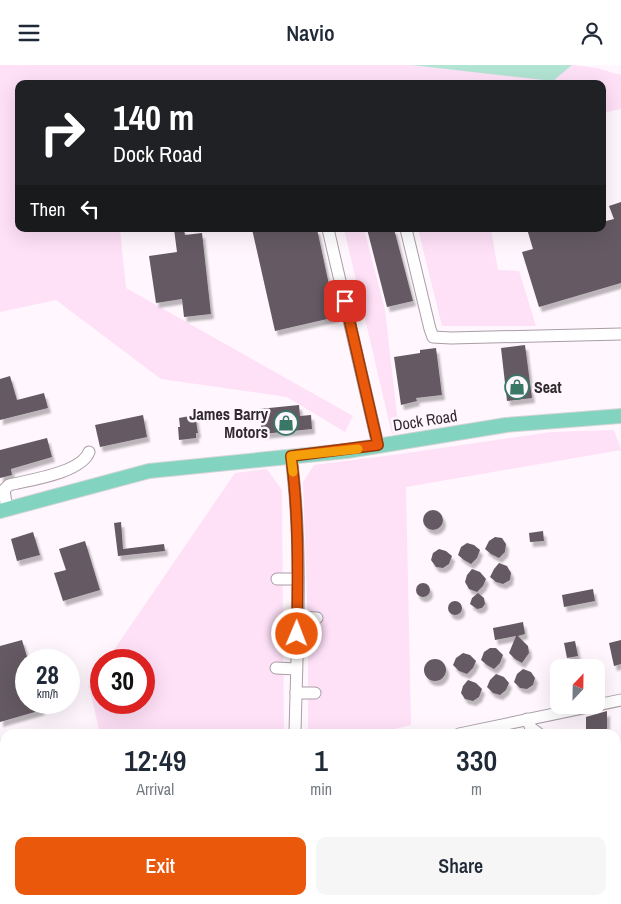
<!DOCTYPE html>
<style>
:root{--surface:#fff;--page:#f6f6f7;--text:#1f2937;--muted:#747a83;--accent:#ea580c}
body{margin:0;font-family:"Archivo Narrow",sans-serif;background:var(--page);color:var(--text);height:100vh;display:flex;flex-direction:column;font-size:19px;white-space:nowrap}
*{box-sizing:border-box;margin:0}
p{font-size:16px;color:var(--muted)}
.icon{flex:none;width:28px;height:28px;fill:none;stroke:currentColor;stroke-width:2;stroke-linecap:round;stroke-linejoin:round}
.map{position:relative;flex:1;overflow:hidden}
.details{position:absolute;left:0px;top:664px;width:621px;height:176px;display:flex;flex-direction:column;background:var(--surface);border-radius:15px 15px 0 0;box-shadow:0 5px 20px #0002}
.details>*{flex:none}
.banner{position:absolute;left:15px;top:15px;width:591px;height:152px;border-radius:10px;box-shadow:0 5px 20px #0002;background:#202124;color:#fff;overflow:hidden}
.needle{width:32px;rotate:22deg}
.buttons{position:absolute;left:550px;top:594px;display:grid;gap:10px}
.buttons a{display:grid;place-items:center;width:55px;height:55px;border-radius:10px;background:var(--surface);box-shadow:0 5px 20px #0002;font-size:25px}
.speed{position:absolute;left:15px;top:584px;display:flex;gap:10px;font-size:25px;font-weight:700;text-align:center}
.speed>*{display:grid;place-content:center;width:65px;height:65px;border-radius:50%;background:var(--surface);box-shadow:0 5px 20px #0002;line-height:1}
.speed small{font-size:12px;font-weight:400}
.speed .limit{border:8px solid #d22;background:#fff;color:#111}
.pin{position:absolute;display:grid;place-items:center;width:42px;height:42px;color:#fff;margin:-21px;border-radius:10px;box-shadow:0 2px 8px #0006}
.me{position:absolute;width:55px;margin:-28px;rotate:1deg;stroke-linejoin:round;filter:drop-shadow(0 0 4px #0008)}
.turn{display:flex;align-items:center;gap:18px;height:105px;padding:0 15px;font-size:22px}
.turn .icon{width:65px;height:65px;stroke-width:2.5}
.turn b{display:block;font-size:35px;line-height:42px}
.then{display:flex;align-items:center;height:48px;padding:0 15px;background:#0003;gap:10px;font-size:19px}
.eta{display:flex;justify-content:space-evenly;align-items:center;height:85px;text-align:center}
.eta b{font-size:30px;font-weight:600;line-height:35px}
.button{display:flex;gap:10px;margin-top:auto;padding:10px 15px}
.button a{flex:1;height:58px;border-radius:10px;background:var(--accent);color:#fff;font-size:20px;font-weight:600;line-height:58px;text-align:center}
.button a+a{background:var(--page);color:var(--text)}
header{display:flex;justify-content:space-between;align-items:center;height:65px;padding:0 15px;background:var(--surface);font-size:22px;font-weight:600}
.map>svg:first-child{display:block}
</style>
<header><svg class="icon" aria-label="menu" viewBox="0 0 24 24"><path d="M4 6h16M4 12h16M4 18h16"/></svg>Navio<svg class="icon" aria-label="person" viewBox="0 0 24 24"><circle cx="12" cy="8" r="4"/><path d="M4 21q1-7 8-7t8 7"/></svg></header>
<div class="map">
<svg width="621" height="839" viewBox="0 0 621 839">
<defs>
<filter id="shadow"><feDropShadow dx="3" dy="5" stdDeviation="1" flood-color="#0004"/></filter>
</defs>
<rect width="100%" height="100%" fill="#fff7fd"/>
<g fill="#fee0f7">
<path d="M0,0H411L553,15L572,0H575L596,3L621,10V44L603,48L602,19H19V164H120L126,223L353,351L345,367L287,332L161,314L56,235L0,247Z"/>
<path d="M344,164H364L385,245L399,368L392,369Z"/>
<path d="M418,164H491L498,205L519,206L536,261H442Z"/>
<path d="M614,365L621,385L406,422L411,660L373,669H308V562L303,417L314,400L400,389L552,367Z"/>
<path d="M267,404L282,425L284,669H100L89,621L101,603V638H144V595H107L235,408Z"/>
<path d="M5,672V835H296L298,839H0V674Z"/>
<path d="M509,835H594L597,839H498Z"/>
</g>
<path fill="#b2e4d3" d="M411,0H572L553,16Z"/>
<g fill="#655a63" filter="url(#shadow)">
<path d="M621,137V218L539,242L522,187L533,184L527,164H602V157L614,154L609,141Z"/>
<path d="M174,164H184L185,170L202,168L211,249L184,252L182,234L156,238L149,191L177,187Z"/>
<path d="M252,164H317L336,252L275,266Z"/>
<path d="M367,164H394L413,236L387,242Z"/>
<path d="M525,280L532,333L507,336L501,283Z"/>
<path d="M436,283L442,330L416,333L417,336L401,340L394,292L420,288V285Z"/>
<path d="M10,311L17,335L44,328L48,343L0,355V314Z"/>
<path d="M299,340L300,351L311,350L312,364L262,369L259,344Z"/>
<path d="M143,350L147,372L100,382L95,360Z"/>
<path d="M195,350L198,368H196V373L179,375L178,362H180L179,353Z"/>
<path d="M47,373L52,392L11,404L12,410L0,413V385Z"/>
<circle cx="433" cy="455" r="10"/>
<path d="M121,457L123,484L164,479L165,486L118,491L114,458Z"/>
<path d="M543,466L544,476L530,477L529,468Z"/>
<path d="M33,467L40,490L17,496L11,474Z"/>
<path d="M495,472L502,473L506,479L505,487L499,493L491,489L485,484L489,476Z"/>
<path d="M85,476L100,525L63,536L54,508L66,505L59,484Z"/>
<path d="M467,478L474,480L480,485L477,493L471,499L464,495L458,490L461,482Z"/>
<path d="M439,484L446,486L452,491L449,499L443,503L436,502L431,495L433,488Z"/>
<path d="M499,498L507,501L511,508L510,515L503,519L496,517L490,512L494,504Z"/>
<path d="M472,504L480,507L486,514L483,521L477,527L469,524L465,517L467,510Z"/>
<circle cx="423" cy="525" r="7"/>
<path d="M593,524L595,536L564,542L562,530Z"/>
<path d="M478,528L484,533L485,539L482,543L477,544L470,539L472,533Z"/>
<circle cx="455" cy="543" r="7"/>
<path d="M523,557L525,569L518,571L528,581L529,588L522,598L515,594L509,588L516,571L495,575L493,563Z"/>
<path d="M22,575L28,595H26V638H40L42,645L0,657V581Z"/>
<path d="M621,575V599L614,601L609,578Z"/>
<path d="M575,576L578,591L567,593L564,578Z"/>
<path d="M490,583H496L503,590L500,598L494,604L487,600L481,595L484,587Z"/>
<path d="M463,588L470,590L476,596L473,603L467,609L459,606L453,600L456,593Z"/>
<circle cx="435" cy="605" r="11"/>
<path d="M523,604L531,607L535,613L533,620L527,624L520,623L514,617L517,609Z"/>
<path d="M496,609L504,612L509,618L506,625L500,630L493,628L487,622L490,615Z"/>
<path d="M468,615L476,618L482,624L479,632L473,636L465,634L461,628L463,621Z"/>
<path d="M607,646V669H586V652Z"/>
</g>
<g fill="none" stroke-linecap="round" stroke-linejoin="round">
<g stroke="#a99da6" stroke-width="13">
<g id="minor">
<path d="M328,164L378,380"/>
<path d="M406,164L430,264L433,272L451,273L621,269"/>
<path d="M291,391C303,483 297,577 295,669"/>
<path d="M7,444L4,425L9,420C29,415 81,408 89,387"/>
<path d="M277,514H298"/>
<path d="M297,552L317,553"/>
<path d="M276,603L296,604"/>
<path d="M296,628H315"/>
<path d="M527,654L531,663L539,669"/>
<path d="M459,669L621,635"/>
<path d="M616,728L621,729"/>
<path d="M616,753H621"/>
<path d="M619,811L621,814"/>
<path d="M369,835L379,839L399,835"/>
<path d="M433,835L448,839"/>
<path d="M609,835L611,839"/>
</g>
</g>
<g stroke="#d5d4d5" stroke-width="16">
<path id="major" d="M0,446L149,406L347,386L506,360L621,351"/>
</g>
<g stroke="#ada6ab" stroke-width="1" stroke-dasharray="4 2.5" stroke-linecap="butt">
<path d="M0,716L5,717"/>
<path d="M90,835L92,839"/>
<path d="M533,835L536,839"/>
<path d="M522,839L525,835"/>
<path d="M559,839L565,835"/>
</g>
<use href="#minor" stroke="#fff" stroke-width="11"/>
<use href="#major" stroke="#82d4c0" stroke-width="14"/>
</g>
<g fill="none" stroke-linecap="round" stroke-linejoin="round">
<g stroke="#983908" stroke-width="12">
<path id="route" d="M297,569C298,510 299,450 291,391L378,380L345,236"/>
</g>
<use href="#route" stroke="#ea580c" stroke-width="9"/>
<path stroke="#f59e0b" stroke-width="9" d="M293,407L291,391L358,384"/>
</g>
<defs>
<g id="shop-ring" transform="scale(1.25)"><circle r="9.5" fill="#fff7fd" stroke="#397865" stroke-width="1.5"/><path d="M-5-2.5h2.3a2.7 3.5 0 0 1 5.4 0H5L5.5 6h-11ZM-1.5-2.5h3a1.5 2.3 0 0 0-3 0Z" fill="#397865"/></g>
</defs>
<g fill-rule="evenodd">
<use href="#shop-ring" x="517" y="322"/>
<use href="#shop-ring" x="286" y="358"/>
</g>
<g text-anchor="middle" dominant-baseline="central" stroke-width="5" stroke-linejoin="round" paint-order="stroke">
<g font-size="16" font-weight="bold" fill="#2f2a2e" stroke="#fff7fd" text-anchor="start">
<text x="534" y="322">Seat</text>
<text x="268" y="349" text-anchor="end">James Barry<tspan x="268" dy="18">Motors</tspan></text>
</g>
<g font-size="16" fill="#2f2a2e" stroke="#fff7fd">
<text transform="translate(425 355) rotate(-9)">Dock Road</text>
</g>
</g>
</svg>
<div class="buttons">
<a><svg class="needle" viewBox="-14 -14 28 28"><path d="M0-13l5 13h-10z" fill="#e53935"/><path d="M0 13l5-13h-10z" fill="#747a83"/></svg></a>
</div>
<div class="speed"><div>28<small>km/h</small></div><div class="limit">30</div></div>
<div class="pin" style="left:345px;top:236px;background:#d93025"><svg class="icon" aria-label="arrive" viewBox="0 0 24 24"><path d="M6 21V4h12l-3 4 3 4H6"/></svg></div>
<svg class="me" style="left:297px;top:569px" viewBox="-20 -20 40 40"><circle r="17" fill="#ea580c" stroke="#fff" stroke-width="3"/><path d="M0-11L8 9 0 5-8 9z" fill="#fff"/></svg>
<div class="banner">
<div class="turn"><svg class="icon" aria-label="right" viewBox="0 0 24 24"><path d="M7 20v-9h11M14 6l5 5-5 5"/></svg><div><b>140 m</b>Dock Road</div></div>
<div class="then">Then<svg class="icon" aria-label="left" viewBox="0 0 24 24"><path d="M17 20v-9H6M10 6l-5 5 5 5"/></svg></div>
</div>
<section class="details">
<div class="eta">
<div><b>12:49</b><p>Arrival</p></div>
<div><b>1</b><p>min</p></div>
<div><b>330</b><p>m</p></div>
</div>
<div class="button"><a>Exit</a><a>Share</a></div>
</section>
</div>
